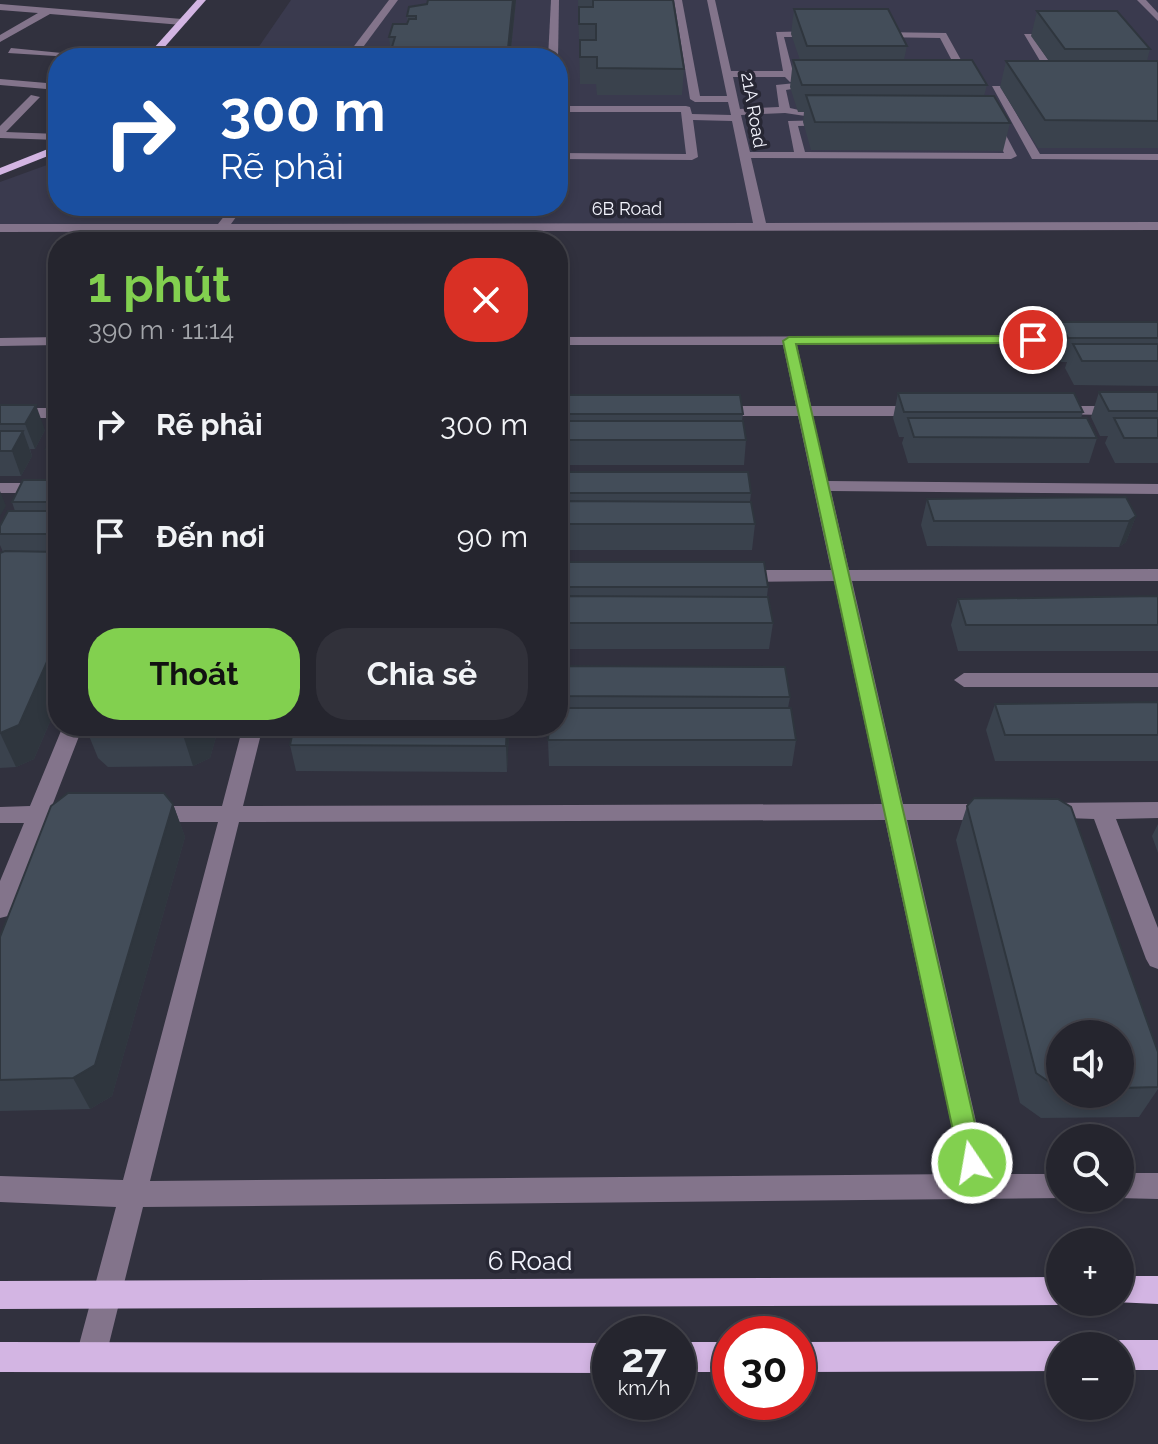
<!DOCTYPE html>
<html lang="vi">
<meta charset="utf-8">
<style>
:root{--surface:#25252e;--page:#31313a;--text:#f1f3f6;--muted:#a3a5aa;--line:#42424a;--accent:#82d04f}
body{margin:0;font-family:Raleway,sans-serif;background:var(--page);color:var(--text);height:100vh;display:flex;flex-direction:column;font-size:30px;white-space:nowrap}
*{box-sizing:border-box;margin:0}
p{font-size:26px;color:var(--muted)}
.icon{flex:none;width:44px;height:44px;fill:none;stroke:currentColor;stroke-width:2;stroke-linecap:round;stroke-linejoin:round}
.map{position:relative;flex:1;overflow:hidden}
.details{position:absolute;left:48px;top:232px;width:520px;height:504px;display:flex;flex-direction:column;background:var(--surface);border-radius:32px;box-shadow:0 4px 12px #0003,0 0 0 2px var(--line)}
.details>*{flex:none}
.banner{position:absolute;left:48px;top:48px;width:520px;height:168px;border-radius:32px;box-shadow:0 4px 12px #0003,0 0 0 2px var(--line);background:#1a4fa0;color:#fff;overflow:hidden}
.fabs{position:absolute;left:1046px;top:1020px;display:grid;gap:16px}
.fabs a{display:grid;place-items:center;width:88px;height:88px;border-radius:50%;background:var(--surface);box-shadow:0 4px 12px #0003,0 0 0 2px var(--line);font-size:40px}
.speed{position:absolute;left:592px;top:1316px;display:flex;gap:16px;font-size:40px;font-weight:700;text-align:center}
.speed>*{display:grid;place-content:center;width:104px;height:104px;border-radius:50%;background:var(--surface);box-shadow:0 4px 12px #0003,0 0 0 2px var(--line);line-height:1}
.speed small{font-size:20px;font-weight:400}
.speed .limit{border:12px solid #d22;background:#fff;color:#111}
.pin{position:absolute;display:grid;place-items:center;width:68px;height:68px;color:#fff;margin:-34px;border:4px solid #fff;border-radius:50%;box-shadow:0 2px 8px #0007}
.me{position:absolute;width:88px;margin:-44px;rotate:348deg;stroke-linejoin:round;filter:drop-shadow(0 0 6px #0008)}
.turn{display:flex;align-items:center;gap:28px;height:168px;padding:0 40px;font-size:36px}
.turn .icon{width:104px;height:104px;stroke-width:2.5}
.turn b{display:block;font-size:56px;line-height:68px}
.round{display:grid;place-items:center;flex:none;width:84px;height:84px;border-radius:32px;background:var(--page)}
.head{display:flex;align-items:center;justify-content:space-between;height:136px;padding:0 40px}
h1{font-size:48px;font-weight:700;line-height:60px;color:var(--accent)}
.action{display:flex;gap:16px;margin-top:auto;padding:16px 40px}
.action a{flex:1;height:92px;border-radius:32px;background:var(--accent);color:#111;font-size:32px;font-weight:700;line-height:92px;text-align:center}
.action a+a{background:var(--page);color:var(--text)}
ul{padding:0;list-style:none}
li{display:flex;align-items:center;gap:24px;height:112px;padding:0 40px}
li div{flex:1}
li b{display:block;font-size:30px}
li em{font-style:normal}
.map>svg:first-child{display:block}
</style>
<div class="map">
<svg width="1158" height="1444" viewBox="0 0 1158 1444">
<rect width="100%" height="100%" fill="#31313e"/>
<path fill="#3a3a4e" d="M291,0H1158V224L0,225V182L58,161V206H558V58H251Z"/>
<g fill="none" stroke-linecap="round" stroke-linejoin="round">
<g fill="#83748b" fill-rule="evenodd">
<path d="M389,0H398L355,58H345Z"/>
<path d="M551,0H559L558,58H548Z"/>
<path d="M674,0H682L700,96H727L707,0H715L731,71H783L776,32L817,31L822,34L817,37H784L794,76L802,77V81L790,82L785,77H733L740,109L779,107L776,85L815,81L820,84L786,90L790,108L812,113V117L785,113L741,115L750,152H794L788,121L830,120L834,121V125L798,126L805,152L1004,153L991,127L985,124L995,121L1000,124L1017,156L1011,159L751,158L766,223L1158,222V230L0,232V224H218L232,206H244L231,224L753,223L732,121L693,120L698,157L692,160L558,159V153L686,154L681,112H558V106H686L690,107L692,114L731,115L728,102H695L690,99Z"/>
<path d="M1137,0H1146L1158,13V21Z"/>
<path d="M0,4L182,19L187,22L182,25L50,14L0,42V35L38,13L0,10Z"/>
<path d="M877,32L946,33L971,78L958,81L960,76L940,38L874,37Z"/>
<path d="M1024,34H1060L1057,39H1034L1059,76L1066,77V81H1052Z"/>
<path d="M11,48L82,55L87,58L8,53Z"/>
<path d="M0,79L58,84V90L0,85Z"/>
<path d="M992,86H1031V90L1027,91H1003L1040,154H1158V160L1032,159Z"/>
<path d="M31,95L40,97L6,132L58,134V140L0,138V126Z"/>
<path d="M1082,336L1087,337V343L797,345L811,406H922L930,411L922,416H813L828,481L1158,484V494L831,491L849,570L1158,569V581H852L903,804H992L1000,806L1003,812L1000,818L992,820H907L988,1174H1060V1198H1066L143,1207L106,1356L102,1367L91,1371L80,1367L76,1356L116,1207L0,1202V1176L123,1180L218,822H152L144,820L141,814L144,808L152,806H222L243,726H263L243,806L882,804L834,581L742,582L733,576L742,570H831L798,416H718L710,411L718,406H796L783,345H558V337ZM885,820L962,1174L150,1181L239,822Z"/>
<path d="M58,337V345L0,346V338Z"/>
<path d="M1058,406H1158V416L1053,414L1050,411Z"/>
<rect x="0" y="408" width="58" height="10"/>
<rect x="0" y="483" width="58" height="10"/>
<path d="M964,673H1158V687H964L954,680Z"/>
<path d="M63,726H83L52,806L84,808L87,814L84,820L45,823L11,909L8,916L0,918V881L24,823H0V807L30,806Z"/>
<path d="M1158,802V818L1116,819L1158,928V969L1150,966L1146,959L1094,819L1040,817L1037,811L1040,805L1048,803Z"/>
<path d="M1120,1173H1158V1199L1117,1198H1120Z"/>
</g>
<g fill="#d3b5e3" fill-rule="evenodd">
<path d="M197,0H206L155,58H145Z"/>
<path d="M58,145V152L0,175V168Z"/>
<path d="M1120,1276H1158V1304L1114,1302H1120Z"/>
<path d="M1060,1277V1302H1068L1060,1305L0,1309V1281Z"/>
<path d="M1120,1340H1158V1370H1120V1346H1109Z"/>
<path d="M1060,1341L1071,1346H1060V1371L798,1372V1342Z"/>
<path d="M0,1342L610,1343V1373L0,1372Z"/>
<rect x="678" y="1342" width="52" height="30"/>
</g>
</g>
<g fill="#3a424d" fill-rule="evenodd">
<path d="M428,0H516L510,58L382,57L390,47L389,37L407,24V16L427,4Z"/>
<path d="M578,0H673L684,69L682,95H597L596,84H580Z"/>
<path d="M794,9L907,46L904,60L987,85L984,96L1010,123L1003,151L811,150L803,122L804,112H798L790,87L793,60H800L791,34Z"/>
<path d="M1037,11L1150,49L1147,61H1158V148H1038L1000,87L1006,61H1049L1031,36Z"/>
<path d="M1060,322H1158V386L1074,385L1065,368L1067,362H1061L1053,346Z"/>
<path d="M1099,392H1158V463H1115L1105,443L1108,436H1100L1091,417Z"/>
<path d="M898,393L1083,412L1081,418L1097,438L1089,463H908L902,443L904,437H899L893,418Z"/>
<path d="M558,395L743,414L742,421L746,440L744,465H558Z"/>
<path d="M0,405L45,430L35,449H30L32,456L21,476H0Z"/>
<path d="M58,429V475H55L46,449Z"/>
<path d="M558,472L751,493L750,502L755,524L752,550H558Z"/>
<path d="M58,480V703L34,759L16,767L0,768V553L3,552L0,545V526L15,511L12,502Z"/>
<path d="M927,499L1136,516L1126,542L1119,547L927,546L921,525Z"/>
<path d="M558,562L768,587L767,597L773,623L769,649H558Z"/>
<path d="M1158,596V651H958L951,625L958,599Z"/>
<path d="M558,666L790,697L788,708L796,740L792,766H549L548,740L558,726Z"/>
<path d="M1158,702V761H995L986,730L995,704Z"/>
<path d="M85,726H219L210,758L193,766L108,767L98,758Z"/>
<path d="M294,726H510L509,727L507,772L296,771L290,745Z"/>
<path d="M173,804L185,837L112,1096L90,1109L0,1111V937Z"/>
<path d="M967,806L1158,1052V1089L1139,1117L1041,1118L1020,1103L956,840ZM1060,1034H1120V1094H1060Z"/>
<path d="M1158,824V853L1152,836Z"/>
</g>
<g fill="#2f363e">
<path d="M513,0H516L510,58H507Z"/>
<path d="M36,405L45,430L35,449L25,424Z"/>
<path d="M23,431L32,456L21,476L12,451Z"/>
<path d="M0,491L6,506L0,516Z"/>
<path d="M1136,516L1126,542L1119,547L1129,521Z"/>
<path d="M58,637V703L34,759L16,767L0,733Z"/>
<path d="M194,726H219L210,758L193,766L182,732Z"/>
<path d="M507,726H509V736L507,772L506,746Z"/>
<path d="M173,804L185,837L112,1096L90,1109L73,1078Z"/>
</g>
<g fill="#434d59" stroke="#2f363e" stroke-width="2">
<path d="M428,0H513L507,58H373L382,57L385,47H392L395,37H389L393,24H407L409,19H416V16H407L409,7L427,4Z"/>
<path d="M593,0H673L684,69L597,68V57H580V40H596V24H579V7H593Z"/>
<path d="M794,9H888L907,46H807Z"/>
<path d="M1037,11H1117L1150,49H1065Z"/>
<path d="M793,60H972L987,85H802Z"/>
<path d="M1006,61H1158V121L1045,120Z"/>
<path d="M806,95L994,96L1010,123L815,122Z"/>
<path d="M1060,322H1158V338H1068Z"/>
<path d="M1073,344H1158V361H1082Z"/>
<path d="M1099,392H1158V411H1109Z"/>
<path d="M898,393H1074L1083,412H904Z"/>
<path d="M558,395H740L743,414H558Z"/>
<path d="M0,405H36L25,424H0Z"/>
<path d="M908,418H1087L1097,438L914,437Z"/>
<path d="M1114,418H1158V438H1124Z"/>
<path d="M558,421H743L746,440H558Z"/>
<path d="M56,429H58V449H46Z"/>
<path d="M0,431H23L12,451H0Z"/>
<path d="M558,472H748L751,493H558Z"/>
<path d="M23,480H58V502H12Z"/>
<path d="M1126,497L1136,516L1129,521H934L927,499Z"/>
<path d="M558,501L751,502L755,524H558Z"/>
<path d="M8,511H58V534H0V526Z"/>
<path d="M5,551L58,552V637L19,725L0,733V553Z"/>
<path d="M558,562H764L768,587H558Z"/>
<path d="M558,596L768,597L773,623H558Z"/>
<path d="M1158,596V625H966L958,599Z"/>
<path d="M558,666L785,667L790,697L558,696Z"/>
<path d="M1158,702V735H1005L995,704Z"/>
<path d="M558,708H791L796,740H548L549,726H558Z"/>
<path d="M86,726H194L182,732L94,733Z"/>
<path d="M294,726H507L506,746L290,745Z"/>
<path d="M68,793H164L173,804L95,1065L73,1078L0,1080V937L51,806Z"/>
<path d="M974,798L1058,799L1071,807L1158,1052V1087L1120,1088V1034H1060V1088H1058L1036,1073L967,806Z"/>
</g>
<path fill="#82d04f" stroke="#548733" stroke-width="2" d="M1033,336L1039,340L1038,343L796,344L984,1163L981,1171L972,1175L964,1171L960,1163L783,341L789,337Z"/>
<g text-anchor="middle" dominant-baseline="central" stroke-width="7" stroke-linejoin="round" paint-order="stroke">
<g font-size="18" fill="#f3f4fd" stroke="#272734">
<text transform="translate(754 110) rotate(80)">21A Road</text>
<text x="627" y="208">6B Road</text>
</g>
<g font-size="26" fill="#f3f4fd" stroke="#272734">
<text x="530" y="1261">6 Road</text>
</g>
</g>
</svg>
<div class="fabs">
<a><svg class="icon" aria-label="sound" viewBox="0 0 24 24"><path d="M4 9h4l5-4v14l-5-4H4zM17 9q2 3 0 6"/></svg></a>
<a><svg class="icon" aria-label="search" viewBox="0 0 24 24"><circle cx="10" cy="10" r="6"/><path d="M15 15l6 6"/></svg></a>
<a>+</a>
<a>−</a>
</div>
<div class="speed"><div>27<small>km/h</small></div><div class="limit">30</div></div>
<div class="pin" style="left:1033px;top:340px;background:#d93025"><svg class="icon" aria-label="arrive" viewBox="0 0 24 24"><path d="M6 21V4h12l-3 4 3 4H6"/></svg></div>
<svg class="me" style="left:972px;top:1163px" viewBox="-20 -20 40 40"><circle r="17" fill="#82d04f" stroke="#fff" stroke-width="3"/><path d="M0-11L8 9 0 5-8 9z" fill="#fff"/></svg>
<div class="banner">
<div class="turn"><svg class="icon" aria-label="right" viewBox="0 0 24 24"><path d="M7 20v-9h11M14 6l5 5-5 5"/></svg><div><b>300 m</b>Rẽ phải</div></div>
</div>
<section class="details">
<div class="head"><div><h1>1 phút</h1><p>390 m · 11:14</p></div><a class="round" style="background:#d93025;color:#fff"><svg class="icon" aria-label="close" viewBox="0 0 24 24"><path d="M6 6l12 12M18 6L6 18"/></svg></a></div>
<ul>
<li><svg class="icon" aria-label="right" viewBox="0 0 24 24"><path d="M7 20v-9h11M14 6l5 5-5 5"/></svg><div><b>Rẽ phải</b></div><em>300 m</em></li>
<li><svg class="icon" aria-label="arrive" viewBox="0 0 24 24"><path d="M6 21V4h12l-3 4 3 4H6"/></svg><div><b>Đến nơi</b></div><em>90 m</em></li>
</ul>
<div class="action"><a>Thoát</a><a>Chia sẻ</a></div>
</section>
</div>
